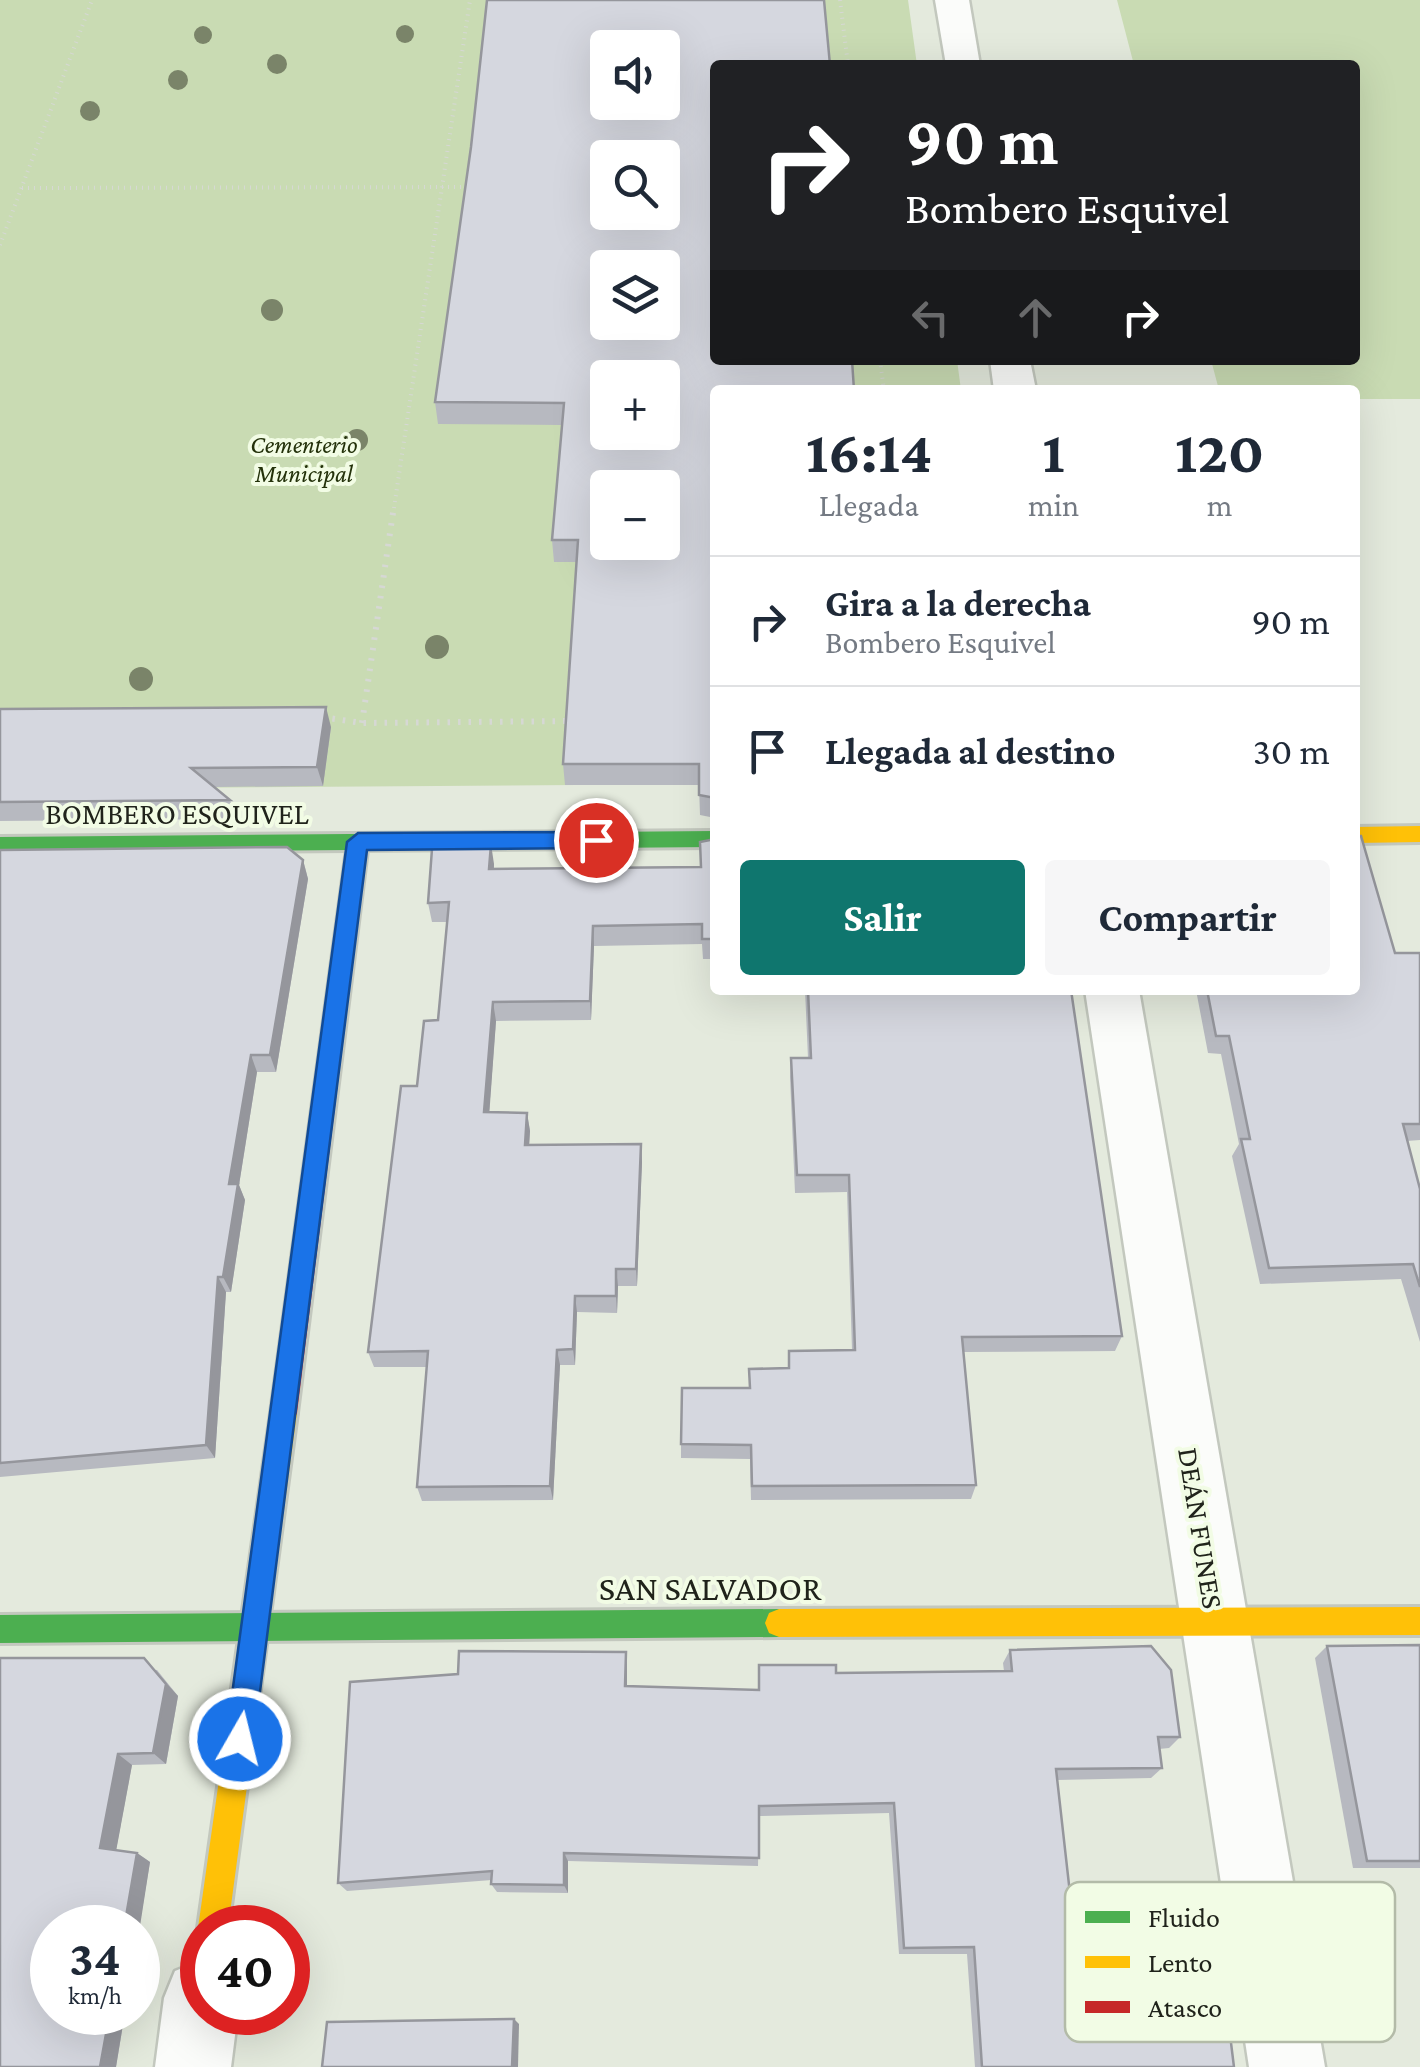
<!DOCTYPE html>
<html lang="es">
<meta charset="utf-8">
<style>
:root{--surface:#fff;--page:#f6f6f7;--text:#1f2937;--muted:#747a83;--line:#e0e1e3;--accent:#0f766e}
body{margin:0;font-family:"Crimson Pro",serif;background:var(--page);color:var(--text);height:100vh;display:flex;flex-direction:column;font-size:38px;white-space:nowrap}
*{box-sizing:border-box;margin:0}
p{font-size:32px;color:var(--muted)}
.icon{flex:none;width:55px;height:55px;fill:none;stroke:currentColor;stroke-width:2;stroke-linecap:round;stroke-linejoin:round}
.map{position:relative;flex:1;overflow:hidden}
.details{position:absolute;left:710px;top:385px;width:650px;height:610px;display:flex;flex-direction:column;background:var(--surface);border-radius:10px;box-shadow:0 10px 40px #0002}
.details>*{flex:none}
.guide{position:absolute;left:710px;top:60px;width:650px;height:305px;border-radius:10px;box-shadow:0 10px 40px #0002;background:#202124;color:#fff;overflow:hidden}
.fabs{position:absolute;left:590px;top:30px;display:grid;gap:20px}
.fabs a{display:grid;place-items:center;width:90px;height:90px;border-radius:10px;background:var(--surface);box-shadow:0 10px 40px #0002;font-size:50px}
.speed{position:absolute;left:30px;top:1905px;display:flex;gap:20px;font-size:50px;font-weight:700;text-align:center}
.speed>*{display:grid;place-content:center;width:130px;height:130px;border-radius:50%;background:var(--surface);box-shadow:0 10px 40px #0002;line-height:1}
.speed small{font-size:25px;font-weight:400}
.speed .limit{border:15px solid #d22;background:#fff;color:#111}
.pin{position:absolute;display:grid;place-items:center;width:85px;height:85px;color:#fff;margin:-42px;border:5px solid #fff;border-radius:50%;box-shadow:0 2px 10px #0007}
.me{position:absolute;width:110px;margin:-55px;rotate:8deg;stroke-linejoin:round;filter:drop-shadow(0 0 8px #0008)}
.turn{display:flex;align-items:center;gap:35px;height:210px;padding:0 30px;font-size:45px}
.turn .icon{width:130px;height:130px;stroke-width:2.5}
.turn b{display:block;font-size:70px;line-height:85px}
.lanes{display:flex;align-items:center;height:95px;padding:0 30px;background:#0003;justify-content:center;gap:50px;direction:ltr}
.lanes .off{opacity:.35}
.eta{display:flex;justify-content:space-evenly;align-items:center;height:170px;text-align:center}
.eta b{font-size:60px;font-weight:700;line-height:70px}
.button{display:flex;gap:20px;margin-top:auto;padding:20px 30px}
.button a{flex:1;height:115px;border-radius:10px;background:var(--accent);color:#fff;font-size:40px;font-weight:700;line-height:115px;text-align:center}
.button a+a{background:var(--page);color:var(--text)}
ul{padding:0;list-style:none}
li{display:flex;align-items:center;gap:30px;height:130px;padding:0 30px;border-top:2px solid var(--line)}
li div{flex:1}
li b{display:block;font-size:38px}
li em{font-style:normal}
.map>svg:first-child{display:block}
</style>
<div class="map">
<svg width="1420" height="2067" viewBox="0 0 1420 2067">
<rect width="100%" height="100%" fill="#e4eadd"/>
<g fill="#c9dbb3" fill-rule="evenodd">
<path d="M0,0H908L917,65H715V360H957L961,390H715V784L0,789ZM608,48H662V102H608ZM608,158H662V212H608ZM608,268H662V322H608ZM608,378H662V432H608ZM608,488H662V542H608Z"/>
<path d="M1117,0H1420V399H1355V390H1219L1211,360H1355V65H1134Z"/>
</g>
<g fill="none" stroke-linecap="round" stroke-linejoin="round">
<g stroke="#c3c8be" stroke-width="5">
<g id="street">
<path d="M935,0H969L980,65H946Z"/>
<path d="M990,360H1030L1036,390H994Z"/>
<path d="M1085,990H1139L1325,2067H1249Z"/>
<path d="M202,1960V2012H238L231,2067H155L164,1998L175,1971Z"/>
</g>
</g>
<g stroke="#c3c8be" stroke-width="6">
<g id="fast">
<path d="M715,831V847L0,853V837Z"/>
<path d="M779,1609L789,1613L793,1623L789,1633L779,1637L0,1643V1615Z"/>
</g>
</g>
<g stroke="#c3c8be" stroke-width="6">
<g id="slow">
<path d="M1420,826V842L1355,843V827Z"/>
<path d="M284,1401L293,1404L297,1413L228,1928H202V1939L198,1928L271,1413L275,1404Z"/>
<path d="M1420,1607V1635L779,1637L769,1633L765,1623L769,1613L779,1609Z"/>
</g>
</g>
<g stroke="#c3c8be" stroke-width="6">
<path id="jam" d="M358,834L368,842L297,1413L293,1422L284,1425L275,1422L271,1413L348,842Z"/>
</g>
<g stroke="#d6d8d4" stroke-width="4" stroke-dasharray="1 5" stroke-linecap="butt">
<path d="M840,0L848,65"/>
<path d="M22,188L471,187"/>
<path d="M0,245L92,0"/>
<path d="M880,360L884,390"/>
<path d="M394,508L470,0"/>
</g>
<g stroke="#d6d8d4" stroke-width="6" stroke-dasharray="2.5 8" stroke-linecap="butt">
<path d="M322,717L362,723L574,721"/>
<path d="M362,723L394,506"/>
</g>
<use href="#street" fill="#fbfcfa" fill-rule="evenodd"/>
<use href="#fast" fill="#4caf50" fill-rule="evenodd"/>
<use href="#slow" fill="#ffc107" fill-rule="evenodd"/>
<use href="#jam" fill="#c62828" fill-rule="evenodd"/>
</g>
<g fill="#7a8469">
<circle cx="405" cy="34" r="9"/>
<circle cx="203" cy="35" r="9"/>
<circle cx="277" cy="64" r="10"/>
<circle cx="178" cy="80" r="10"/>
<circle cx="90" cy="111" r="10"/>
<circle cx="272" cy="310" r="11"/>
<circle cx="357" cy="440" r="11"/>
<circle cx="437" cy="647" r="12"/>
<circle cx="141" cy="679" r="12"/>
</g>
<g fill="#b7b9c0">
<path d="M715,390V818L700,815L699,785H565L563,764L577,562H554L552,540L562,425L438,424L435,402Z"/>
<path d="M0,709L331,727L323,786L214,787L230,800L237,819L0,821Z"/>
<path d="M715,839V959H703L702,944L594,946L591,1020L496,1021L489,1112L527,1113L530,1131L529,1145L641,1144L642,1162L637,1286H618L617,1313L577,1312L575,1365H560L553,1500L422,1501L417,1487L427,1367H374L368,1352L417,1086L438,1020L447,922H432L428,903L494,864V869L701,867Z"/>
<path d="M0,850L303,860L308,879L276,1072H257L239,1185L245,1200L231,1292H226L215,1458L0,1477Z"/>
<path d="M1395,953H1420V1140L1407,1141L1420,1189V1342L1401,1279L1260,1284L1232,1156L1239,1144L1221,1054L1208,1053L1196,990H1355Z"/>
<path d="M805,990H1071L1122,1336L1115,1351L964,1352L976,1485L971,1499L751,1500L750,1459L681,1458V1444L749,1388V1369L788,1368L789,1351L852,1350L847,1192L795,1193L790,1077L791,1058H808Z"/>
<path d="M1420,1645V1868H1353L1315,1658L1327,1646Z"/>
<path d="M1010,1650L1180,1737L1169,1748L1159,1749L1162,1768L1151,1778L1057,1780L1076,1947L1234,2067H975L967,1954H899L889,1813L759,1816L758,1866L568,1861V1893L497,1892L491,1884L492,1880L347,1891L338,1883L627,1665V1686L758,1690L759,1665L836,1673L1004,1671L1003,1663Z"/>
<path d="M0,1658L157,1670L178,1696L166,1764L132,1765L116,1850L137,1853L150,1862L116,2067Z"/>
</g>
<g fill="#95969c">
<path d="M326,707L331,727L323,786L317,767Z"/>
<path d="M491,844L494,864L493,889L489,869Z"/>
<path d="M303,860L308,879L276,1072L270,1055Z"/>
<path d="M593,926L594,946L591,1020L590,1001Z"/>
<path d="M493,1002L496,1021L488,1131L484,1112Z"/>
<path d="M251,1055L257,1072L239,1185L245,1200L231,1292L223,1277L229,1184Z"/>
<path d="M527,1113L530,1131L528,1163L525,1145Z"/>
<path d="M641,1144L642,1162L637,1286L636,1269Z"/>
<path d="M616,1269L618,1286L617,1313L616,1296Z"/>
<path d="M218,1277L226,1292L215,1458L206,1445Z"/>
<path d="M575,1296L577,1312L575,1365L573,1349Z"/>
<path d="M557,1350L560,1365L553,1500L550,1486Z"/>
<path d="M626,1652L627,1665V1698L625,1686Z"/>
<path d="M144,1658L178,1696L166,1764L153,1753Z"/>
<path d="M118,1754L132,1765L115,1857L100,1848Z"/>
<path d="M137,1853L150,1862L138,1939V1928H124Z"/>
<path d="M564,1853L568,1861V1893L564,1885Z"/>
<path d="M110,2012H125L116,2067H100Z"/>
<path d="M514,2019L519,2024L518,2067H512Z"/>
</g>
<g fill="#d5d7df" stroke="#95969c" stroke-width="2.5" fill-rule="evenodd">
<path d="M487,0H824L830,65H715V360H852L854,390H715V798L699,795V764H563L578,540H552L564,403L435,402L471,147ZM608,48H662V102H608ZM608,158H662V212H608ZM608,268H662V322H608ZM608,378H662V432H608ZM608,488H662V542H608Z"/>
<path d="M326,707L317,767L191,768L230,800L0,802V709Z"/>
<path d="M1355,836H1361L1395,953H1420V1124H1403L1420,1189V1287L1413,1264L1269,1268L1241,1139H1250L1229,1036H1216L1207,990H1355Z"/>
<path d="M715,839V939H702V924L593,926L590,1001L493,1002L484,1112L527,1113L525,1145L641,1144L636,1269H616V1296H575L573,1349L557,1350L550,1486L417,1487L428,1351L368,1352L401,1086H417L424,1021L438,1020L449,902L428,903L432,849L437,844H491L489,869L701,867L700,842Z"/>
<path d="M287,847L303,860L270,1055H251L229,1184H238L223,1277H218L206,1445L0,1463V850Z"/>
<path d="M808,990H1071L1122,1336L962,1337L976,1485L752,1486L751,1445L681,1444L682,1388H750L749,1369L789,1368V1351L855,1350L849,1175H797L791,1058H811Z"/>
<path d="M1420,1645V1861H1367L1327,1646Z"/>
<path d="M1151,1646L1171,1670L1180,1737H1158L1162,1768L1056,1769L1076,1947L1219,1946L1234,2067H982L974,1947L904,1948L894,1803L759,1806V1858L564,1853V1885L491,1884L492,1871L338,1883L350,1682L458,1674L459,1651L626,1652L625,1686L759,1690V1665H836V1673L1012,1671L1010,1650Z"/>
<path d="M0,1658H144L166,1684L153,1753L118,1754L100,1848L137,1853L124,1928H52V2012H110L100,2067H0Z"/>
<path d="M514,2019L512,2067H322L327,2022Z"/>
</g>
<path fill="#1a73e8" stroke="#114b97" stroke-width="2.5" d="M596,832L607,840L596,848L367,850L254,1739L250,1749L240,1753L230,1749L226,1739L347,842L358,833Z"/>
<g text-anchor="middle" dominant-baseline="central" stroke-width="8" stroke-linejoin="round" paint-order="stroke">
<g font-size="25" font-style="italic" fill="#23310a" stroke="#f2fce5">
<text x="304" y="444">Cementerio<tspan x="304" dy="29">Municipal</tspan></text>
</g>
<g font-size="30" fill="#20231b" stroke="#f2fce5">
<text x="177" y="813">BOMBERO ESQUIVEL</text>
<text transform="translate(1201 1528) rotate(81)">DEÁN FUNES</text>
</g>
<g font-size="35" fill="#20231b" stroke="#f2fce5">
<text x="710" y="1588">SAN SALVADOR</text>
</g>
</g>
<rect x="1065" y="1882" width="330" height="160" rx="15" fill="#f2fce5" stroke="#b3bba8" stroke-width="2.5"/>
<rect x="1085" y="1911" width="45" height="12" fill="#4caf50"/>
<rect x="1085" y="1956" width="45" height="12" fill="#ffc107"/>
<rect x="1085" y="2001" width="45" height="12" fill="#c62828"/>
<g font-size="28" fill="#20231b">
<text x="1148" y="1927">Fluido</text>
<text x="1148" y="1972">Lento</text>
<text x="1148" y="2017">Atasco</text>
</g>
</svg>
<div class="fabs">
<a><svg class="icon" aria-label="sound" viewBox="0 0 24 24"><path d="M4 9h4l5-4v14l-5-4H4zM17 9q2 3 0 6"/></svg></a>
<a><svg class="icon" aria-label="search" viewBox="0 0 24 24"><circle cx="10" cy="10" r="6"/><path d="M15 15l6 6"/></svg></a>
<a><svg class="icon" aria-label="layers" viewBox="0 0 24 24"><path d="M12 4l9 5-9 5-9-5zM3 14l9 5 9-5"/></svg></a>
<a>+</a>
<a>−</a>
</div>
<div class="speed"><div>34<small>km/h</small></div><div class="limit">40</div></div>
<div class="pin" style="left:596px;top:840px;background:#d93025"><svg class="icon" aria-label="arrive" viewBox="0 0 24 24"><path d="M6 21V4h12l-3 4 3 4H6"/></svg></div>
<svg class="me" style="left:240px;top:1739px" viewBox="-20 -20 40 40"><circle r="17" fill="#1a73e8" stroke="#fff" stroke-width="3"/><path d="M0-11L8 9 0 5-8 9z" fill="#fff"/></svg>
<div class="guide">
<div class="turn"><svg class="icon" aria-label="right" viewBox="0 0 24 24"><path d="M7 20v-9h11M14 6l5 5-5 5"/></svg><div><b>90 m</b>Bombero Esquivel</div></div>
<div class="lanes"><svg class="icon off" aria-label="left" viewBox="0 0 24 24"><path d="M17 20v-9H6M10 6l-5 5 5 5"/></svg><svg class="icon off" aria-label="ahead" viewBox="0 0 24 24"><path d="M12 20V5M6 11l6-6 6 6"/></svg><svg class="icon" aria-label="right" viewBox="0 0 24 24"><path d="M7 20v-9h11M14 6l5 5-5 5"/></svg></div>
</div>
<section class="details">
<div class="eta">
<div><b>16:14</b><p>Llegada</p></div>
<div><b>1</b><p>min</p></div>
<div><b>120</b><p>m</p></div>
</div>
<ul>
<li><svg class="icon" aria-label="right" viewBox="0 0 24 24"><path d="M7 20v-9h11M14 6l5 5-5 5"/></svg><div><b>Gira a la derecha</b><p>Bombero Esquivel</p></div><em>90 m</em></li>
<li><svg class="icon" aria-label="arrive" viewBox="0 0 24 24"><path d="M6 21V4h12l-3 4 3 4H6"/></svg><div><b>Llegada al destino</b></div><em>30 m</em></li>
</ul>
<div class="button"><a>Salir</a><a>Compartir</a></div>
</section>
</div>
